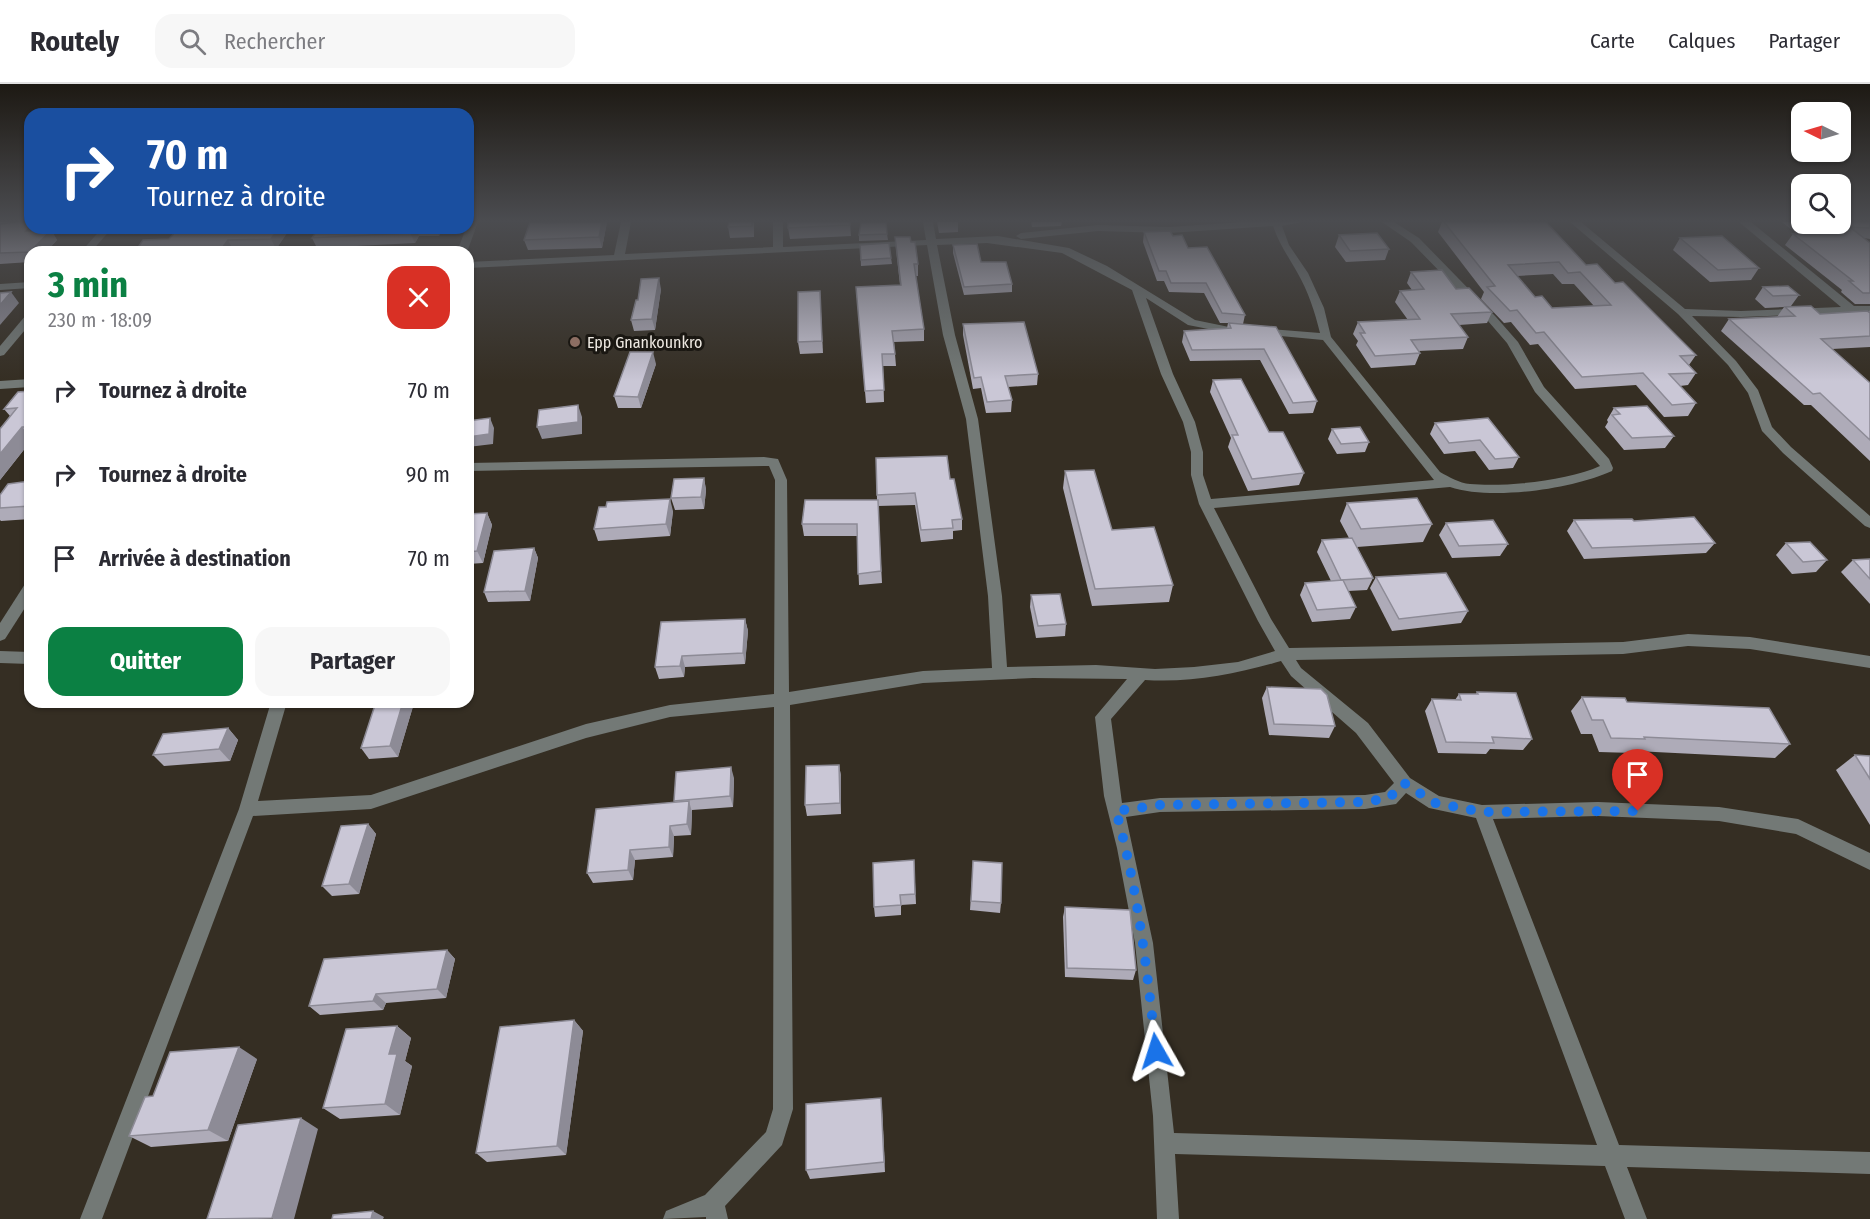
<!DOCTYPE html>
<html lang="fr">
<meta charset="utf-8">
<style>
:root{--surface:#fff;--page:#f7f7f7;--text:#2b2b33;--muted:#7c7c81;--line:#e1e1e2;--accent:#0b8043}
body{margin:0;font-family:"Fira Sans Condensed",sans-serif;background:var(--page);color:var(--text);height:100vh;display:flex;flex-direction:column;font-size:22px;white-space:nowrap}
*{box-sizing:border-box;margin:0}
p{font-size:20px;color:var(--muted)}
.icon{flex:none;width:33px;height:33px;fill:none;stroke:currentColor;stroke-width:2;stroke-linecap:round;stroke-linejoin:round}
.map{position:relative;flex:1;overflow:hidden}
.panel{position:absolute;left:24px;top:162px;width:450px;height:462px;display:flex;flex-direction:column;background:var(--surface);border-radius:18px;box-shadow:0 2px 4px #0004}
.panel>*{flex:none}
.hud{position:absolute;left:24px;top:24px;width:450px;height:126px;border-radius:18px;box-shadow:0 2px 4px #0004;background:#1a4fa0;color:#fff;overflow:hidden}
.needle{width:39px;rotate:275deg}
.fabs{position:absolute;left:1791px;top:18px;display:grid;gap:12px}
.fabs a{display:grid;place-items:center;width:60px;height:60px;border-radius:12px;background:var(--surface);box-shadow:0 2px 4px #0004;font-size:30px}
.pin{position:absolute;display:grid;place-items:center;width:51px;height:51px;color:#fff;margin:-62px -26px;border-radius:50% 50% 50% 0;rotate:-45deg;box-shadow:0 0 6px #0007}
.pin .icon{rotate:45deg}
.me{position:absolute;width:66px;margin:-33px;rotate:354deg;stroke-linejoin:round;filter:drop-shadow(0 0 4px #0008)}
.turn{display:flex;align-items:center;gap:21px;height:126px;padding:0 24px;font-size:27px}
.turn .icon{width:78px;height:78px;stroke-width:2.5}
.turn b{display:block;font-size:42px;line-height:51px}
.round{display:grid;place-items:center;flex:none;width:63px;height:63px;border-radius:18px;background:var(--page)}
.head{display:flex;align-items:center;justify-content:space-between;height:102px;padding:0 24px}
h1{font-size:36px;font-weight:700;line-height:45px;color:var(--accent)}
.cta{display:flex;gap:12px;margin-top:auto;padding:12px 24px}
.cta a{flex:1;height:69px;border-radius:18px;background:var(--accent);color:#fff;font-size:24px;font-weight:700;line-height:69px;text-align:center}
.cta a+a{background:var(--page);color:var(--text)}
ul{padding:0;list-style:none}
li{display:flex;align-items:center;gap:18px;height:84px;padding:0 24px}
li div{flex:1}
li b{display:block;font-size:22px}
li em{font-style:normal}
header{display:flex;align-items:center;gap:36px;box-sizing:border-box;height:84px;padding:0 30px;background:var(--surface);border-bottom:2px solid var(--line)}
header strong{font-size:28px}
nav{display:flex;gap:33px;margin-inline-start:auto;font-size:21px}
.search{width:420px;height:54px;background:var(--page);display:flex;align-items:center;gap:15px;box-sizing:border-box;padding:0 21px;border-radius:18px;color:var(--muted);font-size:22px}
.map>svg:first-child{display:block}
</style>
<header>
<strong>Routely</strong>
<div class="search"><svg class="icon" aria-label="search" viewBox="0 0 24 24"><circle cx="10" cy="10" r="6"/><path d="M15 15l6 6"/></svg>Rechercher</div>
<nav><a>Carte</a><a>Calques</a><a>Partager</a></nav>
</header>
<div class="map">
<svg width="1870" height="1135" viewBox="0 0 1870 1135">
<rect width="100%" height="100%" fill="#352e23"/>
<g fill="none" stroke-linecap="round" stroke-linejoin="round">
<g fill="#737976" fill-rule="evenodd">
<path d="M468,138H478L467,168H457L466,144H468Z"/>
<path d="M621,138H631L625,170L773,163V138H783V163L926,156L923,138H933L936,155L998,152L1069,164L1107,182L1195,236L1234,244L1240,247L1234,250L1188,241L1146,214L1173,290L1195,338L1203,368V391L1211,415L1434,396L1323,256L1258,250L1252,247L1258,244L1320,249C1315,228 1308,207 1297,188C1288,172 1279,160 1273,142L1169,149L1098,147L1021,155L1016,152L1021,149L1098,141L1169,143L1243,138H1302L1282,142L1289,161L1308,189L1324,224L1331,253L1440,388C1449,393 1459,399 1470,400C1506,403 1567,397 1600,382L1535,308L1507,259L1488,237L1411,158L1382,138H1394L1419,154L1496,233L1518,258L1544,303L1609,375L1613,384L1612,387C1572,405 1492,417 1450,403L1214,424L1271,535L1289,564L1623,558L1688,550L1750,553L1870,572V584L1750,565L1688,562L1623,570L1296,576L1301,584L1368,639L1410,694L1439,712L1482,721L1598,718L1719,723L1798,735L1870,769V786L1796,750L1719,737L1598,732L1493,735L1619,1061L1870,1068V1090L1627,1083L1647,1135H1625L1605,1082L1175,1070L1179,1135H1157L1153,1032L1135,859L1117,764L1104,712L1095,633L1127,595L1033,594L923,599L790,621L793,1025L782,1061L725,1122L728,1135H706V1133L663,1135L666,1127L705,1111L766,1048L773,1025L774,623L670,633L586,654L371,725L253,732L102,1135H80L239,725L271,618H287L258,717L371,711L586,640L670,621L774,610L775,396L769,382L468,387V379L764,373L778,375L787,396L789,608L923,587L992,584L988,512L966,335L943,251L927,161L468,184V178L614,171ZM987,159L1062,169L1132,206L1161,290L1183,338L1191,368V391L1199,420L1258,537L1275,567L1238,578L1194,583L1155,585L1096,581L1007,583L1002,512L978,335L955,251L937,161ZM1281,577L1291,592L1356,649L1394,699L1385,708L1365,711L1160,714L1122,719L1111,635L1145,596C1191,599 1237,590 1281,577ZM1406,709L1429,724L1476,734L1597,1061L1174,1049L1153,859L1126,733L1160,728L1365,725L1396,720Z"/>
<path d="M1570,138H1581L1685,225L1741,227L1841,223L1739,138H1751L1854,222H1870V228L1861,229L1870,236V244L1849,229L1741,233L1692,232L1736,277L1758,306L1772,343L1791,363L1870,432V444L1865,442L1783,369L1762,347L1748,309L1728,281L1678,230Z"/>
<path d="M102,144H112L91,168H81Z"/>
<path d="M30,198V204L0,206V200Z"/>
<path d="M30,230V240L4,271L0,272V262L26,231Z"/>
<path d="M30,295V303L0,305V297Z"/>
<path d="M30,499V516L5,555L0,557V539L25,500Z"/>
<path d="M0,567L30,568V580L0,579Z"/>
</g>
</g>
<g fill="#aeabb8" fill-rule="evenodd">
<path d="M0,138H30V144H45L43,147L51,146L57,156L46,168H30V178L0,180Z"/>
<path d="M530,138H607L602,164L528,166L524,156Z"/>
<path d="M754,138V153L730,154L728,143Z"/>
<path d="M850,138L851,152L790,155L788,144Z"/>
<path d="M937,138H958V148L939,149Z"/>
<path d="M1031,138H1062L1061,142L1032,143Z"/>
<path d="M1442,138H1546L1586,181L1615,199L1696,271L1689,281L1696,289L1688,301L1680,302L1696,319L1688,332L1664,333L1636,301L1575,305L1538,260L1530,261L1511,238L1504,239L1481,215L1484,208L1438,148ZM1553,190L1562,200H1574L1594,222L1552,224L1535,213L1517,192Z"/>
<path d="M1782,138H1802V140L1870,138V155L1864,154L1870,159V220H1855L1841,208L1842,206L1785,161L1793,150H1797Z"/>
<path d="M179,144H443L439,152H419L415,159L317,164L312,154L316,148L287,149L276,165L233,166L232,168H135L169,155Z"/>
<path d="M1144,148L1173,152L1188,164L1245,231L1243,240L1317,317L1313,329L1289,330L1260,276L1190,277L1182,258L1184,247L1227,244L1228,239H1220L1204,209L1169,208L1164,197H1157L1143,158Z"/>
<path d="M887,150L888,156L859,157V151Z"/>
<path d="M1339,151L1389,165L1385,176L1346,178L1335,163Z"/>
<path d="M895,153L911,158L918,180V192H916L924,245V257L894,258L896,282H883L884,318L866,319L856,203L900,201L896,165Z"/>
<path d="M1680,154L1759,184L1751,196L1710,198L1673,166Z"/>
<path d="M860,161L891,174L892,180L861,182Z"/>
<path d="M953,161L981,178L1012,200V208L964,211L953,169Z"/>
<path d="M1411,188L1456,205L1492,228L1487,239L1459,241L1468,253L1463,265L1418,267L1420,269L1415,281L1371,284L1356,261L1358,257L1353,250L1358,238L1408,236L1395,218L1400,207L1412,206L1407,199Z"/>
<path d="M1763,203L1799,211L1791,222L1820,230L1869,228L1870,226V263L1832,265L1870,299V377L1811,321H1804L1721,247L1729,235L1777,233L1784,223L1765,224L1755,215Z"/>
<path d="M661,205L655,246L634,247L631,236L638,216Z"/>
<path d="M820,207L823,269L800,270L798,258Z"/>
<path d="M963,240L1038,290L1037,301L1008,303L1012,316L1011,328L986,329L981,304L973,305L963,251Z"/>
<path d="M656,280L641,324H618L614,312Z"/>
<path d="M1213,296L1269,348L1304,389L1299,401L1248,407L1228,363L1231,354L1210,308Z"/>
<path d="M30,307V358L0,396V345L10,332L4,325Z"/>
<path d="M1614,324L1674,352L1665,364L1624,366L1605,343L1608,338L1607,336Z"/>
<path d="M1488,334L1519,373L1513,384L1489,386L1475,367L1444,370L1430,350L1435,339Z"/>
<path d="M1332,345L1369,358L1365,368L1337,370L1328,355Z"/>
<path d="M876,374L950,395L962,435V446L953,447V455L921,458L915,421L878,422L882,499L859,501L857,452H804L802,440L877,416Z"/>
<path d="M1065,387L1112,446L1173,501L1169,518L1092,522L1063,404Z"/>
<path d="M704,394L706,406L704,425L675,426L671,414Z"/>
<path d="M30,397V435L1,437L0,436V411Z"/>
<path d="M1347,419L1432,440L1423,458L1357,463L1373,494L1367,506L1348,507L1356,523L1350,535L1312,538L1300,511L1305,499L1331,497L1317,468L1322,456L1349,454L1340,437Z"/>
<path d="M606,423L673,427L670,452L598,457L594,445Z"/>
<path d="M487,429L492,441L483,479L468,480V430Z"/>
<path d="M1574,436L1634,437L1715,459L1706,469L1584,475L1567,447Z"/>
<path d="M1446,439L1508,460L1500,472L1452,474L1439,451Z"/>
<path d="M1786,459L1827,476L1816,488L1792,490L1776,471Z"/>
<path d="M534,464L538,474L530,517L488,518L484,508Z"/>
<path d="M1870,475V520L1841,488L1853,476Z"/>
<path d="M1376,493L1468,527L1461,539L1392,547L1370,504Z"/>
<path d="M1031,511L1066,540L1065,552L1036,554L1030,523Z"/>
<path d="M745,535L748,547L745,580L685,583L684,593L659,595L655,583Z"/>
<path d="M1267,603L1335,642L1329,654L1269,651L1262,614Z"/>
<path d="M1477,608L1532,655L1523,666L1490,665L1486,670L1438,669L1425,627L1432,615L1455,616L1459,610H1476Z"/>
<path d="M1582,613L1627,618L1790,660L1775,674L1635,667L1633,669L1599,668L1592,650H1581L1571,627Z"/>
<path d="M101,618H139L103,620Z"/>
<path d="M331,618H374L332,620Z"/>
<path d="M414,619L398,673L369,675L361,664Z"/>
<path d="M228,644L238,656L230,677L164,682L153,671Z"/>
<path d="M1855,671L1870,672V741L1836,686Z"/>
<path d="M839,681L841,692V730L807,732L805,721Z"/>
<path d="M734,694L733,723L692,726L691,751L674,752L673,773L635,776L633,796L593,799L587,789L675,718L674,717Z"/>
<path d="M368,740L376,750L359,810L332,812L322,802Z"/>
<path d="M914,776L916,820L901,821V831L875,833L874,823Z"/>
<path d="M973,777L1001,819L1000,829L970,826Z"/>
<path d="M1065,823L1136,886L1133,896L1065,893L1063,833Z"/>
<path d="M447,866L455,875L446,914L386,919L383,926L320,931L309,922Z"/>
<path d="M574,936L583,947L566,1071L487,1078L476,1069Z"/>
<path d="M397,942L411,954L405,977L412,982L400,1031L340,1035L323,1024Z"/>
<path d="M257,975L228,1057L151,1063L129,1052Z"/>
<path d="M882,1025L885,1088L810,1095L806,1086Z"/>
</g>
<g fill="#8d8b96">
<path d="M602,138H607L602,164L599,153Z"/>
<path d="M30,143V144H45L32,157L26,147Z"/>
<path d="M279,144H284L287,149L276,165L271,155Z"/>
<path d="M414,144H416L419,152L415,159L410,149Z"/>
<path d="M437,144H443L439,152Z"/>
<path d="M51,146L57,156L46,168H31Z"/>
<path d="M228,156L233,166L232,168H219Z"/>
<path d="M659,194L661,205L655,246L652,235Z"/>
<path d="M11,208L19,219L0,241V221Z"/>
<path d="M653,268L656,280L641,324L638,313Z"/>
<path d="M578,321L582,333V350L542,355L537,343Z"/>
<path d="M490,334L494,344L493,360L468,363V353Z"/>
<path d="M22,343L30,352V358L0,396V370Z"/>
<path d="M704,394L706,406L704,425L701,413Z"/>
<path d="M670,415L673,427L670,452L666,440Z"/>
<path d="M487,429L492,441L483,479L477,467Z"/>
<path d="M534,464L538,474L530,517L525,507Z"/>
<path d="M745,535L748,547L745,580L743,569Z"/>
<path d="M682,572L685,583L684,593L680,582Z"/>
<path d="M403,618L414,619L398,673L390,662Z"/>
<path d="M228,644L238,656L230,677L219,665Z"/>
<path d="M839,681L841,692V730L840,719Z"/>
<path d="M731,683L734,694L733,723L730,712Z"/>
<path d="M689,717L692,728L691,751L687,740Z"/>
<path d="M368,740L376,750L359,810L349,800Z"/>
<path d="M670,742L674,752L673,773L669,763Z"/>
<path d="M630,766L635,776L633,796L628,786Z"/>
<path d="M447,866L455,875L446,914L437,905Z"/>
<path d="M376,910L386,919L383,926L373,917Z"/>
<path d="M574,936L583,947L566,1071L557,1062Z"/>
<path d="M397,942L411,954L405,977L412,982L400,1031L385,1020L389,970Z"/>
<path d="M239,963L257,975L228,1057L208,1046Z"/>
<path d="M881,1014L882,1025L885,1088L884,1078Z"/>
<path d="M301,1034L318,1045L294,1135H273L272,1134Z"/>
<path d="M373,1127L384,1133L383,1135H371Z"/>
</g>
<g fill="#cac7d6" stroke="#8d8b96" stroke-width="1.5" fill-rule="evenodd">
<path d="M17,138H30V143L26,147L51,146L30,168L0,169V140Z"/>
<path d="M530,138L546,139L602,138L599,153L524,156Z"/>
<path d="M729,138H752V142L728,143Z"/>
<path d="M788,138H850V141L788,144Z"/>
<path d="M886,138L887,150L859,151L861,139Z"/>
<path d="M1444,138H1546L1586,181L1597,180L1615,199L1623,198L1696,271L1680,272L1696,289L1669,290L1696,319L1672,321L1643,289L1582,293L1544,248L1536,249L1517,226L1510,227L1487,203L1495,202ZM1559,178L1568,189L1580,188L1611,221L1552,224L1542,212L1535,213L1508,181Z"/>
<path d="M1840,138H1870V144L1850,143L1870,159V209H1863L1849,197H1853L1793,150L1817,149L1805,140H1840Z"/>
<path d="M179,144H279L271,155L228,156L219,168H135L143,156L169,155Z"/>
<path d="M319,144H414L410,149L312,154Z"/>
<path d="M1170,147L1173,152L1182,151L1188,164L1207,163L1245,231L1222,229L1206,199H1171L1166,187H1159L1144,148Z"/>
<path d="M1377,149L1389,165L1350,167L1339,151Z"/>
<path d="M1722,152L1759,184L1718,186L1680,154Z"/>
<path d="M895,153H910L911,158H915L918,180H914L924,245L892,247L895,270H882L884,306L865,307L856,203L901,201Z"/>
<path d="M889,159L891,174L861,176L860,161Z"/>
<path d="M977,160L981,178H1006L1012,200L964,203L953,161Z"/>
<path d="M1442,186L1456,205L1469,204L1492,228L1451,230L1468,253L1411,256L1420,269L1375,272L1360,249H1365L1358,238L1420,235L1400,207L1424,205L1411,188Z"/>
<path d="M659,194L652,235L631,236L636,216H638L641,195Z"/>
<path d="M1788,202L1799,211L1773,212L1763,203Z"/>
<path d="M820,207L822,257L798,258V208Z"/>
<path d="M11,208L0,221V209Z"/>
<path d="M1811,222L1820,230L1867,227L1870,229V252L1821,255L1870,299V356L1820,309L1813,310L1729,235L1795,232L1785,223Z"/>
<path d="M1024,238L1038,290L1005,292L1012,316L987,318L981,293L974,294L963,240Z"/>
<path d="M1229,239L1276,243L1317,317L1293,319L1264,265L1192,266L1184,247L1231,244Z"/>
<path d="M630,268H653L638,313L614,312Z"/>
<path d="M1241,295L1269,348H1283L1304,389L1252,395L1232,351H1238L1213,296Z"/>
<path d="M30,307V343H22L0,370V345L17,324L4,325L18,308Z"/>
<path d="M578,321V338L537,343L539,326Z"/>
<path d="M1647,322L1674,352L1632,354L1612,331L1620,330L1614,324Z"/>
<path d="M490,334L489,350L468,353V337Z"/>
<path d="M1488,334L1519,373L1495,375L1480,356L1449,359L1435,339Z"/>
<path d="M1360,343L1369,358L1341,360L1332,345Z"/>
<path d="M947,372L950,395H954L962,435L952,436L953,444L921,446L915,409L877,411L876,374Z"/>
<path d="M1094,386L1112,446L1154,443L1173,501L1095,505L1065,387Z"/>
<path d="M704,394L701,413L671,414L674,395Z"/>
<path d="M30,397V422L0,424V411L8,400Z"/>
<path d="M1417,414L1432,440L1361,445L1347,419Z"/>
<path d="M670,415L666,440L594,445L599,423H606L607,418Z"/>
<path d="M805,416H878L881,487L858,490L857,440H802Z"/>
<path d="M487,429L477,467L468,468V430Z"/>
<path d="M1694,433L1715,459L1592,464L1574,436L1632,435L1634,437Z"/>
<path d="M1493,436L1508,460L1459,462L1446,439Z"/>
<path d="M1352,454L1373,494L1341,496L1322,456Z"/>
<path d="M1810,458L1827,476L1803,478L1786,459Z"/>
<path d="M534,464L525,507L484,508L494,467Z"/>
<path d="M1870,475V495L1853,476Z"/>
<path d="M1446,489L1468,527L1399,535L1376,493Z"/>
<path d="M1343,496L1356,523L1317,526L1305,499Z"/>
<path d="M1060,510L1066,540L1038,542L1031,511Z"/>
<path d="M745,535L743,569L682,572L680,582L655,583L661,538Z"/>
<path d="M1267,603L1321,605L1327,611L1335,642L1274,640Z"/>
<path d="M1477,608L1516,609L1532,655L1492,653L1494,659L1446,658L1432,615L1461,616L1459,610H1478Z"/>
<path d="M1582,613L1625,614L1627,618L1769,624L1790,660L1644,653L1645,655L1611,654L1603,636H1592Z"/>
<path d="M376,618H403L390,662L361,664Z"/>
<path d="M228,644L219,665L153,671L163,650Z"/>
<path d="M1855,671L1870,672V695Z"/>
<path d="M839,681L840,719L805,721L806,682Z"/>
<path d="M731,683L730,712L674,717L676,688Z"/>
<path d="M689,717L687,740L670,742L669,763L630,766L628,786L587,789L596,725Z"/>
<path d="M368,740L349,800L322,802L341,742Z"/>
<path d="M914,776L915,810L900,811L901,821L874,823L873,779Z"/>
<path d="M973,777L1002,779L1001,819L971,817Z"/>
<path d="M1065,823L1130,826L1136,886L1067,884Z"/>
<path d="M447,866L437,905L376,910L373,917L309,922L324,875Z"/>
<path d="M574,936L557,1062L476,1069L500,943Z"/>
<path d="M397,942L389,970H397L385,1020L323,1024L346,945Z"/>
<path d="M239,963L208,1046L129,1052L145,1013L153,1012L170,968Z"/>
<path d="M881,1014L884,1078L806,1086V1020Z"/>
<path d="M301,1034L272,1134L207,1135L238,1041Z"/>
<path d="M373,1127L371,1135H332L333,1131Z"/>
</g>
<linearGradient id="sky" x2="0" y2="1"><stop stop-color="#1d1913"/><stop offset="0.46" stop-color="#4b4c50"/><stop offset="1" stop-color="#4b4c50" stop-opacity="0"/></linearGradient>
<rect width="1870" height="297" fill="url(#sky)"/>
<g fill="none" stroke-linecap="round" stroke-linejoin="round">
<path stroke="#1a73e8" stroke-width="10" stroke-dasharray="0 18" d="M1156,967C1147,886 1138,806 1116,727L1160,721L1365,718L1389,714L1404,699L1435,719L1482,728L1638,727"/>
</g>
<circle fill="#8d6e63" stroke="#1a1712" stroke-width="2" cx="575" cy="258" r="6"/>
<g text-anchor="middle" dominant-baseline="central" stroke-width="6" stroke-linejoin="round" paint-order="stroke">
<g font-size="16" fill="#eee9e2" stroke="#1a1712" text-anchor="start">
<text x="587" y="258">Epp Gnankounkro</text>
</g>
</g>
</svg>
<div class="fabs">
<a><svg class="needle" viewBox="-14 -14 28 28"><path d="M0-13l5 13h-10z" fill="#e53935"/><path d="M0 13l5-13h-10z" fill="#7c7c81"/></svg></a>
<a><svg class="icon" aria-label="search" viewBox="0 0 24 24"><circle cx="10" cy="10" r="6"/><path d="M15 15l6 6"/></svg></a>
</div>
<div class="pin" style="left:1638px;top:727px;background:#d93025"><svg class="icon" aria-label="arrive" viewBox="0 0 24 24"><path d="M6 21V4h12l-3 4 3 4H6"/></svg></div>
<svg class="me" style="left:1156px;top:967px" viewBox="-20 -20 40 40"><path d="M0-17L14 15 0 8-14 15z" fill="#1a73e8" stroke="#fff" stroke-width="4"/></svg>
<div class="hud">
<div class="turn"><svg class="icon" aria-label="right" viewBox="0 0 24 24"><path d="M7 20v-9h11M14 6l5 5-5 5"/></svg><div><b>70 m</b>Tournez à droite</div></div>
</div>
<section class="panel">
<div class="head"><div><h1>3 min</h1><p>230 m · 18:09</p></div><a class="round" style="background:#d93025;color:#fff"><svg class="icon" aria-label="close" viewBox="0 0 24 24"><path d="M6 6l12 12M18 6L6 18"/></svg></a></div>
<ul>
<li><svg class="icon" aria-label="right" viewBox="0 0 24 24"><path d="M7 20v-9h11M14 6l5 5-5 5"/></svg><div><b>Tournez à droite</b></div><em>70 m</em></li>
<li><svg class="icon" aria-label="right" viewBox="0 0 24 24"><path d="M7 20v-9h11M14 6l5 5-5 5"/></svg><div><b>Tournez à droite</b></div><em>90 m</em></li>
<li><svg class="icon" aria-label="arrive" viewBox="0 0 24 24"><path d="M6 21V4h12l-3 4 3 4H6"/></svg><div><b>Arrivée à destination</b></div><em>70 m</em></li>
</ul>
<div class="cta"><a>Quitter</a><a>Partager</a></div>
</section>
</div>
